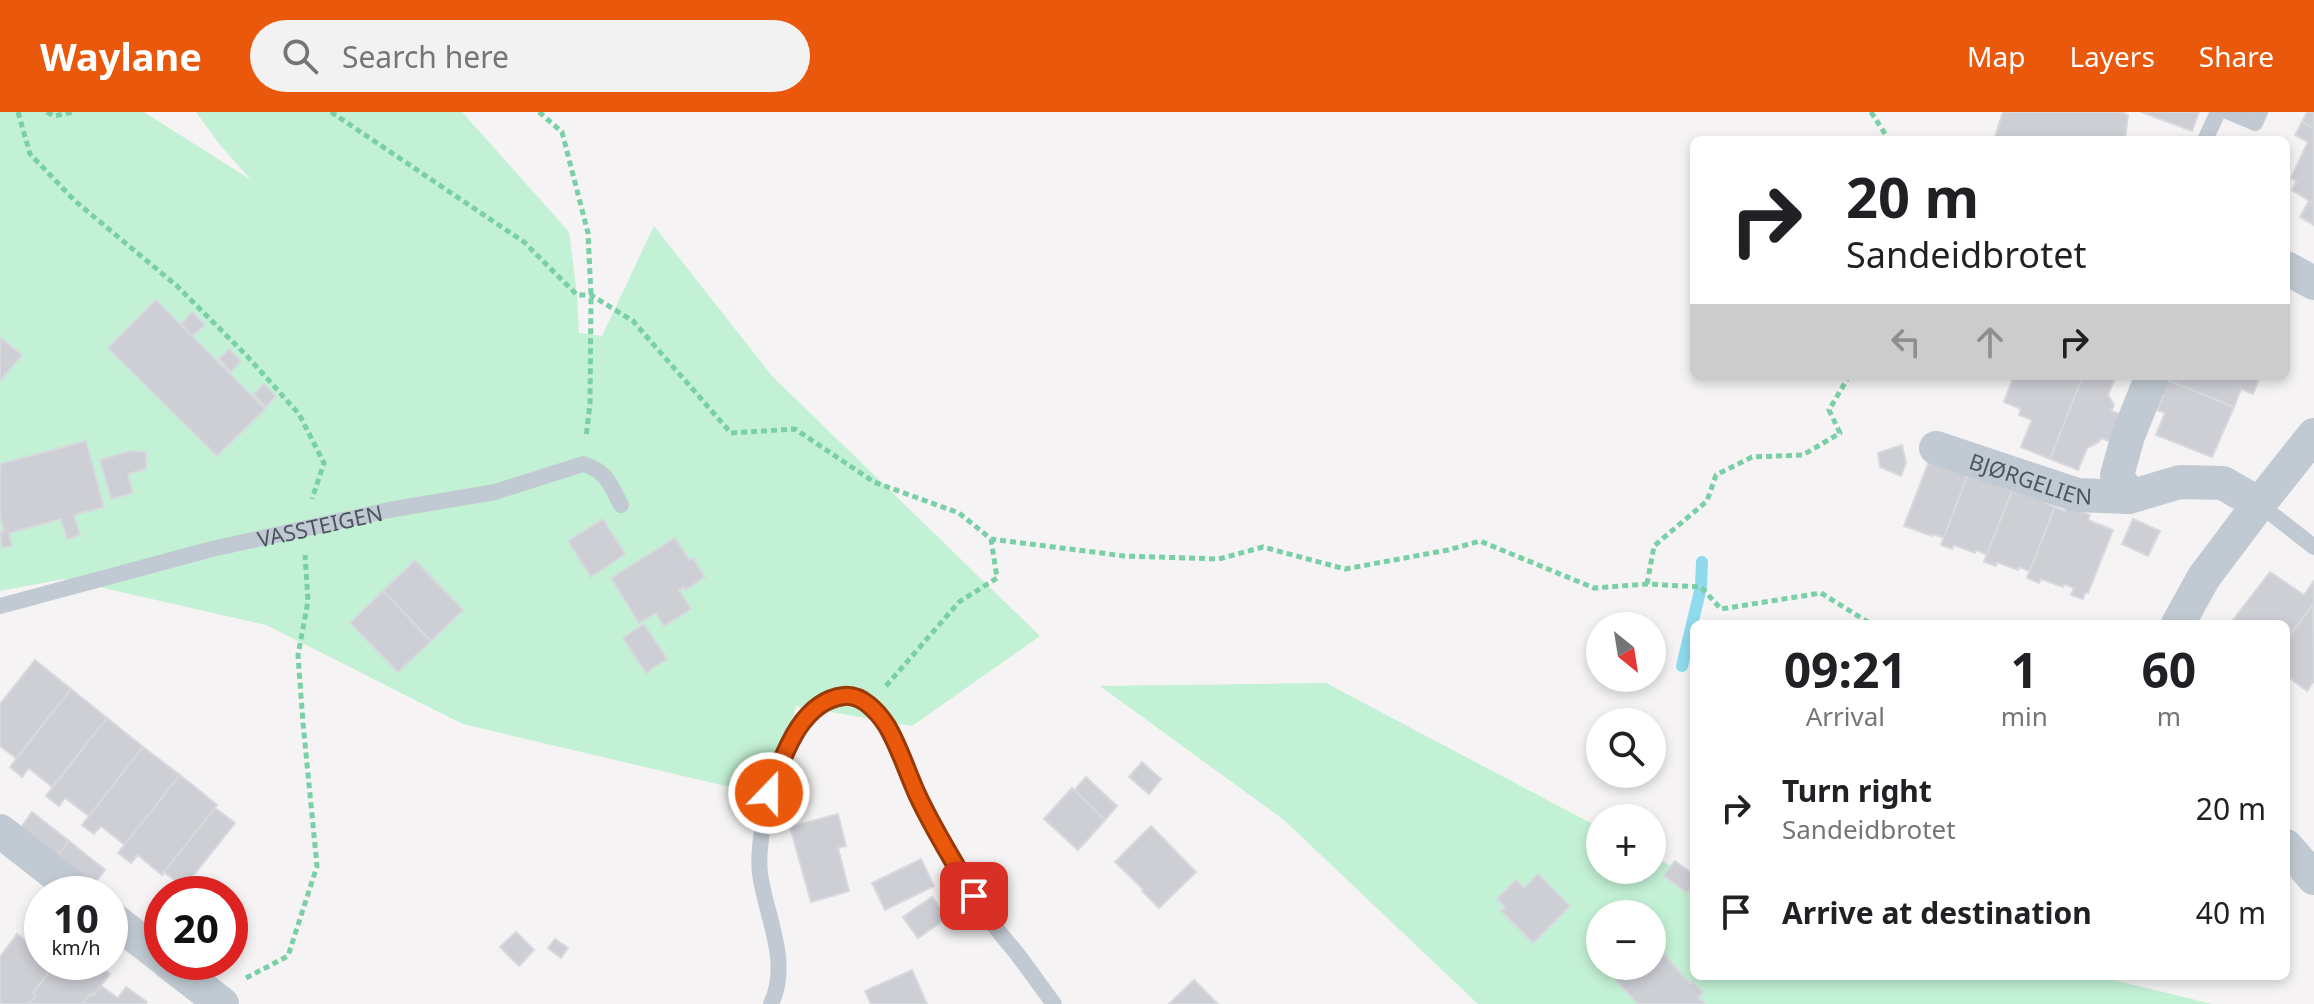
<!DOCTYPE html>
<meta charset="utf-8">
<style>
:root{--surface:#fff;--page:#f2f2f2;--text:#202124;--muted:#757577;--accent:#ea580c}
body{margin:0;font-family:"Noto Sans",sans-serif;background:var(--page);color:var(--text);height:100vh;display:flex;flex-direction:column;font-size:30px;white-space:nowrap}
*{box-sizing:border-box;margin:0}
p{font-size:26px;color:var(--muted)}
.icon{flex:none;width:44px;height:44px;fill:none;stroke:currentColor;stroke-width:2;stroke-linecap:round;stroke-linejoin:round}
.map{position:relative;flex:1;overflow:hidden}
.panel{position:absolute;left:1690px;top:508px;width:600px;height:360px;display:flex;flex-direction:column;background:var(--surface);border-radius:12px;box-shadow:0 4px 12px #0003}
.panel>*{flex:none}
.banner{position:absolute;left:1690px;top:24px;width:600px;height:244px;border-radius:12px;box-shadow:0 4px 12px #0003;background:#fff;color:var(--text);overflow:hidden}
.needle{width:52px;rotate:150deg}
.buttons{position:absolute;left:1586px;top:500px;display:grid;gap:16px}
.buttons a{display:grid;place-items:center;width:80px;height:80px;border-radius:50%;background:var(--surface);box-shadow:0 4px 12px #0003;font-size:40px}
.speed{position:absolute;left:24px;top:764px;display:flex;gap:16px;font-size:40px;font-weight:700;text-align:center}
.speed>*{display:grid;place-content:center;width:104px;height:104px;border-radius:50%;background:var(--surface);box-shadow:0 4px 12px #0003;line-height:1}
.speed small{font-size:20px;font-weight:400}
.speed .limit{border:12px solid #d22;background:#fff;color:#111}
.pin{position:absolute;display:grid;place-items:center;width:68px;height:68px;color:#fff;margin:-34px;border-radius:16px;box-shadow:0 4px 12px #0006}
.me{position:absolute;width:88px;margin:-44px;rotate:22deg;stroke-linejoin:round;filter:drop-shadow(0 0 6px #0008)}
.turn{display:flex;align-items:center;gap:28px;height:168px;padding:0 24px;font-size:36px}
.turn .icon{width:104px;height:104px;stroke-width:2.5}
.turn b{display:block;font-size:56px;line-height:68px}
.lanes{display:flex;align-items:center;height:76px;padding:0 24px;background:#0003;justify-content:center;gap:40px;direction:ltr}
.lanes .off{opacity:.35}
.eta{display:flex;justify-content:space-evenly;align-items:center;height:136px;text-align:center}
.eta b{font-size:48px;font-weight:700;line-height:56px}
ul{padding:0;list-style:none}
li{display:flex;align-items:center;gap:24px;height:104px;padding:0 24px}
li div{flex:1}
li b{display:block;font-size:30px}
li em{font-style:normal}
header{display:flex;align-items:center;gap:48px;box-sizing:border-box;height:112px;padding:0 40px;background:var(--accent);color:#fff}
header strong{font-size:38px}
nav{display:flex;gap:44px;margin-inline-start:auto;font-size:28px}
.search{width:560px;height:72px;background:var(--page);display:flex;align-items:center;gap:20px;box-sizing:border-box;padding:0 28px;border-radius:44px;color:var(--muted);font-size:30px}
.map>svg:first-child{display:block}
</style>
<header>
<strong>Waylane</strong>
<div class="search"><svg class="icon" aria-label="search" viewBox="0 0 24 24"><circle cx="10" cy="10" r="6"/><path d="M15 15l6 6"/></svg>Search here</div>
<nav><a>Map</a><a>Layers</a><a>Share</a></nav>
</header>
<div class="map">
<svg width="2314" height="892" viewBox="0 0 2314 892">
<rect width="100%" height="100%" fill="#f5f3f3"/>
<g fill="#c3f1d5" fill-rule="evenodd">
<path d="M0,0H144L251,68L220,33L196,0H462L569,120L577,183L579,221L602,224L654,114L772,264L1040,524L912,614L796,594L772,685L463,612L266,513L64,467L0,479Z"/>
<path d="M1326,571L1600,716V758H1652V744L1675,756L1694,761V864H2097L2212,892H1478L1284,708L1100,574ZM1600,802H1652V854H1600Z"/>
</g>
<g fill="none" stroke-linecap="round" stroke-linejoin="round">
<path stroke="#90daee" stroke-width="12" d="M1682,554L1701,475L1702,450"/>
</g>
<g fill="#cdcfd5" stroke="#d7d9de" stroke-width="2">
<path d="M2003,0H2121L2128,3L2125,28H1994Z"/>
<path d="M2141,0H2199L2192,19Z"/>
<path d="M2307,0H2314V16L2302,10Z"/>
<path d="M2302,10L2314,16V92L2292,78L2297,69L2291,66L2308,30L2295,23Z"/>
<path d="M2309,89L2314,92V113L2300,105Z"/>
<path d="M156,188L265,297L217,344L108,236Z"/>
<path d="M192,200L205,213L192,224L181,212Z"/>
<path d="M0,225L22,243L0,269Z"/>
<path d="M229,237L241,249L231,260L219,247Z"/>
<path d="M2014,264H2083L2050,347L2021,335L2032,308L2019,303L2021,297L2004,290Z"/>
<path d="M2083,264H2116L2108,283L2114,293L2111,299L2123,303L2112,330L2101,326L2099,330L2087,336L2078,358L2050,347Z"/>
<path d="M2163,264H2260L2253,282L2241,277L2234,295L2162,266Z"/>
<path d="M2162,266L2234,295L2212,345L2156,323L2165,301L2157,298L2163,284L2156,282Z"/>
<path d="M264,272L276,284L266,295L254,282Z"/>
<path d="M86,329L104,395L74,403L80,423L67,427L61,407L9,421L12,434L2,436L0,420L4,419L0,404V352Z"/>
<path d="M1902,333L1906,351L1901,364L1880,355L1878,341Z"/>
<path d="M130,339L146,340V357L128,362L133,381L111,387L100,348Z"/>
<path d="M1930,347L1968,362L1944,426L1933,422L1932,424L1904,414Z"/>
<path d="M1968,362L2012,379L1987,443L1976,438L1975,441L1954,433L1952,437L1941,433Z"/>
<path d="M2012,379L2047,387L2045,391L2055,395L2030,459L2019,455L2018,458L1997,450L1996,454L1984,450Z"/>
<path d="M2067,394L2090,403L2088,408L2113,418L2088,481L2085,480L2083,487L2071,483L2074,476L2064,472L2063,475L2041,467L2039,471L2027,466L2055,395L2065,399Z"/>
<path d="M603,407L625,442L591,465L568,429Z"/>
<path d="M2133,407L2160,419L2148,444L2122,432Z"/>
<path d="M675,426L689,448L693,446L705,465L685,478L684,475L679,478L691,497L664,514L656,501L639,511L611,466Z"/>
<path d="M415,448L463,498L431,529L383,479Z"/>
<path d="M2270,460L2304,483L2314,469V491L2286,528V512H2239L2233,508Z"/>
<path d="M383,479L431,529L398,560L350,511Z"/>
<path d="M2313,493L2314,569L2307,579L2286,563V528Z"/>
<path d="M644,512L667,547L646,561L623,526Z"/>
<path d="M35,548L71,577L16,646L0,634V592Z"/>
<path d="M71,577L107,606L52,675L29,656L22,665L10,655Z"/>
<path d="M107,606L143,635L89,704L65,686L59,694L46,684Z"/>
<path d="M143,635L180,663L125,733L101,714L94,722L82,713Z"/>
<path d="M1142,650L1161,667L1149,682L1129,665Z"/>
<path d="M180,663L217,693L162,763L138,743L131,751L118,741Z"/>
<path d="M1086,665L1117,694L1105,708L1073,680Z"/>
<path d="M1072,676L1105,708L1078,738L1044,707Z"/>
<path d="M215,696L235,711L184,775L164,760Z"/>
<path d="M32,700L69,729L54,748L18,720Z"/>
<path d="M838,702L846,734L838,736L849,779L811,790L790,715Z"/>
<path d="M1151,714L1196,760L1159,796L1142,779L1144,778L1115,750Z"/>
<path d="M69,729L105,758L90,777L54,748Z"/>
<path d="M921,747L934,774L885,798L872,771Z"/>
<path d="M1675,749L1694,763V772L1687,781L1664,764Z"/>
<path d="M1538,762L1570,794L1533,831L1501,799L1505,795L1497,787L1516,768L1524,776Z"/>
<path d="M43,778L48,782H42V808L28,797Z"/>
<path d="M932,785L947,806L918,826L903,805Z"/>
<path d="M516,820L534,838L519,854L500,835Z"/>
<path d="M17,822L39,839L42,834V850H57L33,881L36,883L29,892H0V845Z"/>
<path d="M555,827L568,836L561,846L548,836Z"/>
<path d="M1658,835L1690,872L1692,870L1703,880L1698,885L1705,892H1638L1616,868L1631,854H1652V841Z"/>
<path d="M57,850H71L81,858L87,850H94L110,862L93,883L90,882L83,892H29L36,883L33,881Z"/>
<path d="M912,858L927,892H871L865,879Z"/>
<path d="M1194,868L1218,892H1169Z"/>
<path d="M101,874L118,886L126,875L147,890L146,892H83L90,882L93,883Z"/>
</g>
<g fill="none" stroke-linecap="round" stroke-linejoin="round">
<g stroke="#7ad0a6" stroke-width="5" stroke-dasharray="6 4" stroke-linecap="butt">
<path d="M18,0L30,42L75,89L177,174L246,243L299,302L324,351L312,387"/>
<path d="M47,0L54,4L73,0"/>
<path d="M331,0L524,130L577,183H591L633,209L731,321L795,317L874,370L959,401L991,427L1124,444L1219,447L1263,435L1345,457L1448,438L1480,429L1594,476L1647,472L1701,475L1721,497L1821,481L1868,510L1877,512"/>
<path d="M539,0L562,20L588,121L591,183L590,292L586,325"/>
<path d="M1871,0L1889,28"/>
<path d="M1647,472L1654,434L1707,389L1716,363L1752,345L1803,343L1840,321L1829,298L1849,264"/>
<path d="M886,574L959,490L997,466L991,427"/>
<path d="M246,866L288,844L317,754L303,611L298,543L308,489L305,443"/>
</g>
<g stroke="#c1cad2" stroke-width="16">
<path d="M2229,0L2255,11L2260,0"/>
<path d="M2205,28L2218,0"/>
<path d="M2259,392L2314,435"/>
<path id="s1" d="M0,494L212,437L389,398L495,380L583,352C608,360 609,371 621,393"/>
<path d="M771,892C791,850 766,805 760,762C755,718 781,623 817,595C833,583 848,580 866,591C887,604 896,635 906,657C929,708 956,759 988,805C997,819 1008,830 1018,843C1030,859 1042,876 1054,892"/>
</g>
<g stroke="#c1cad2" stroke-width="34">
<path d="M2286,156L2314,171"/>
<path id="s2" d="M1936,336L2077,383L2129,385L2180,370L2223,371L2259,392"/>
<path d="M2129,385L2117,363L2128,324L2152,264"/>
<path d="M2178,512L2204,465L2259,392L2314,323"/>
<path d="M0,719L81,782"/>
<path d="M2286,734L2314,766"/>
<path d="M110,805L162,845"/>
<path d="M168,850L222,892"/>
</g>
</g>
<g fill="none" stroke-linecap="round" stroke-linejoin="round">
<g stroke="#983908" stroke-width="20">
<path id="route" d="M769,681C783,645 800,589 844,584C862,582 878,600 887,614C899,634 907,660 917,682C933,717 954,750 974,784"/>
</g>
<use href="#route" stroke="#ea580c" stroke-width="14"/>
</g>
<g text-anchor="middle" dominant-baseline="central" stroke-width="8" stroke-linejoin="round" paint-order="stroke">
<g font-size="22" fill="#4a5661" stroke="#fff">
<text stroke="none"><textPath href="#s2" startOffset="100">BJØRGELIEN</textPath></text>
<text stroke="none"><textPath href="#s1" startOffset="330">VASSTEIGEN</textPath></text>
</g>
</g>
</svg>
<div class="buttons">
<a><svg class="needle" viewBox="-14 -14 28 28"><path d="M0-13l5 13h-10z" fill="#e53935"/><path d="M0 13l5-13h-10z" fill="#757577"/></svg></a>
<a><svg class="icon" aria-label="search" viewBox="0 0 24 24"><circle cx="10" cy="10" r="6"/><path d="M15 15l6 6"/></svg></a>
<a>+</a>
<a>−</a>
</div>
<div class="speed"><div>10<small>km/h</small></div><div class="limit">20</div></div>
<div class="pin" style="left:974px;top:784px;background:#d93025"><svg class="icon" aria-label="arrive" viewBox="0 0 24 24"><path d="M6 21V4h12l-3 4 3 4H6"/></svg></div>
<svg class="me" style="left:769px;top:681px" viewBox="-20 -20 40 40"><circle r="17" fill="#ea580c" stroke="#fff" stroke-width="3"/><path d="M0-11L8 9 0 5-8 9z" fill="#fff"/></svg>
<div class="banner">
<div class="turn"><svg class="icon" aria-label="right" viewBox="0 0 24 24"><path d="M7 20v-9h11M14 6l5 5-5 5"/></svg><div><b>20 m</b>Sandeidbrotet</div></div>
<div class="lanes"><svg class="icon off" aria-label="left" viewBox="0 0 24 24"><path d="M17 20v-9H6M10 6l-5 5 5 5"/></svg><svg class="icon off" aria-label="ahead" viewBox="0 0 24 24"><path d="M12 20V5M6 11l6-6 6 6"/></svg><svg class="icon" aria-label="right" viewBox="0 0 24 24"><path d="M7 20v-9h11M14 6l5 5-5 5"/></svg></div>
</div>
<section class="panel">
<div class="eta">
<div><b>09:21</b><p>Arrival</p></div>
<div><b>1</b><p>min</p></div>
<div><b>60</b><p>m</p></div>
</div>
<ul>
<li><svg class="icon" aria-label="right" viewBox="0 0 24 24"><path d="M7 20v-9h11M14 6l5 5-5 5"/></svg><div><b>Turn right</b><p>Sandeidbrotet</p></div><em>20 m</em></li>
<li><svg class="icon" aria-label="arrive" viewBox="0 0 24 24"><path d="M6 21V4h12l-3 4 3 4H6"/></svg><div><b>Arrive at destination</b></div><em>40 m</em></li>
</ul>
</section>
</div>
